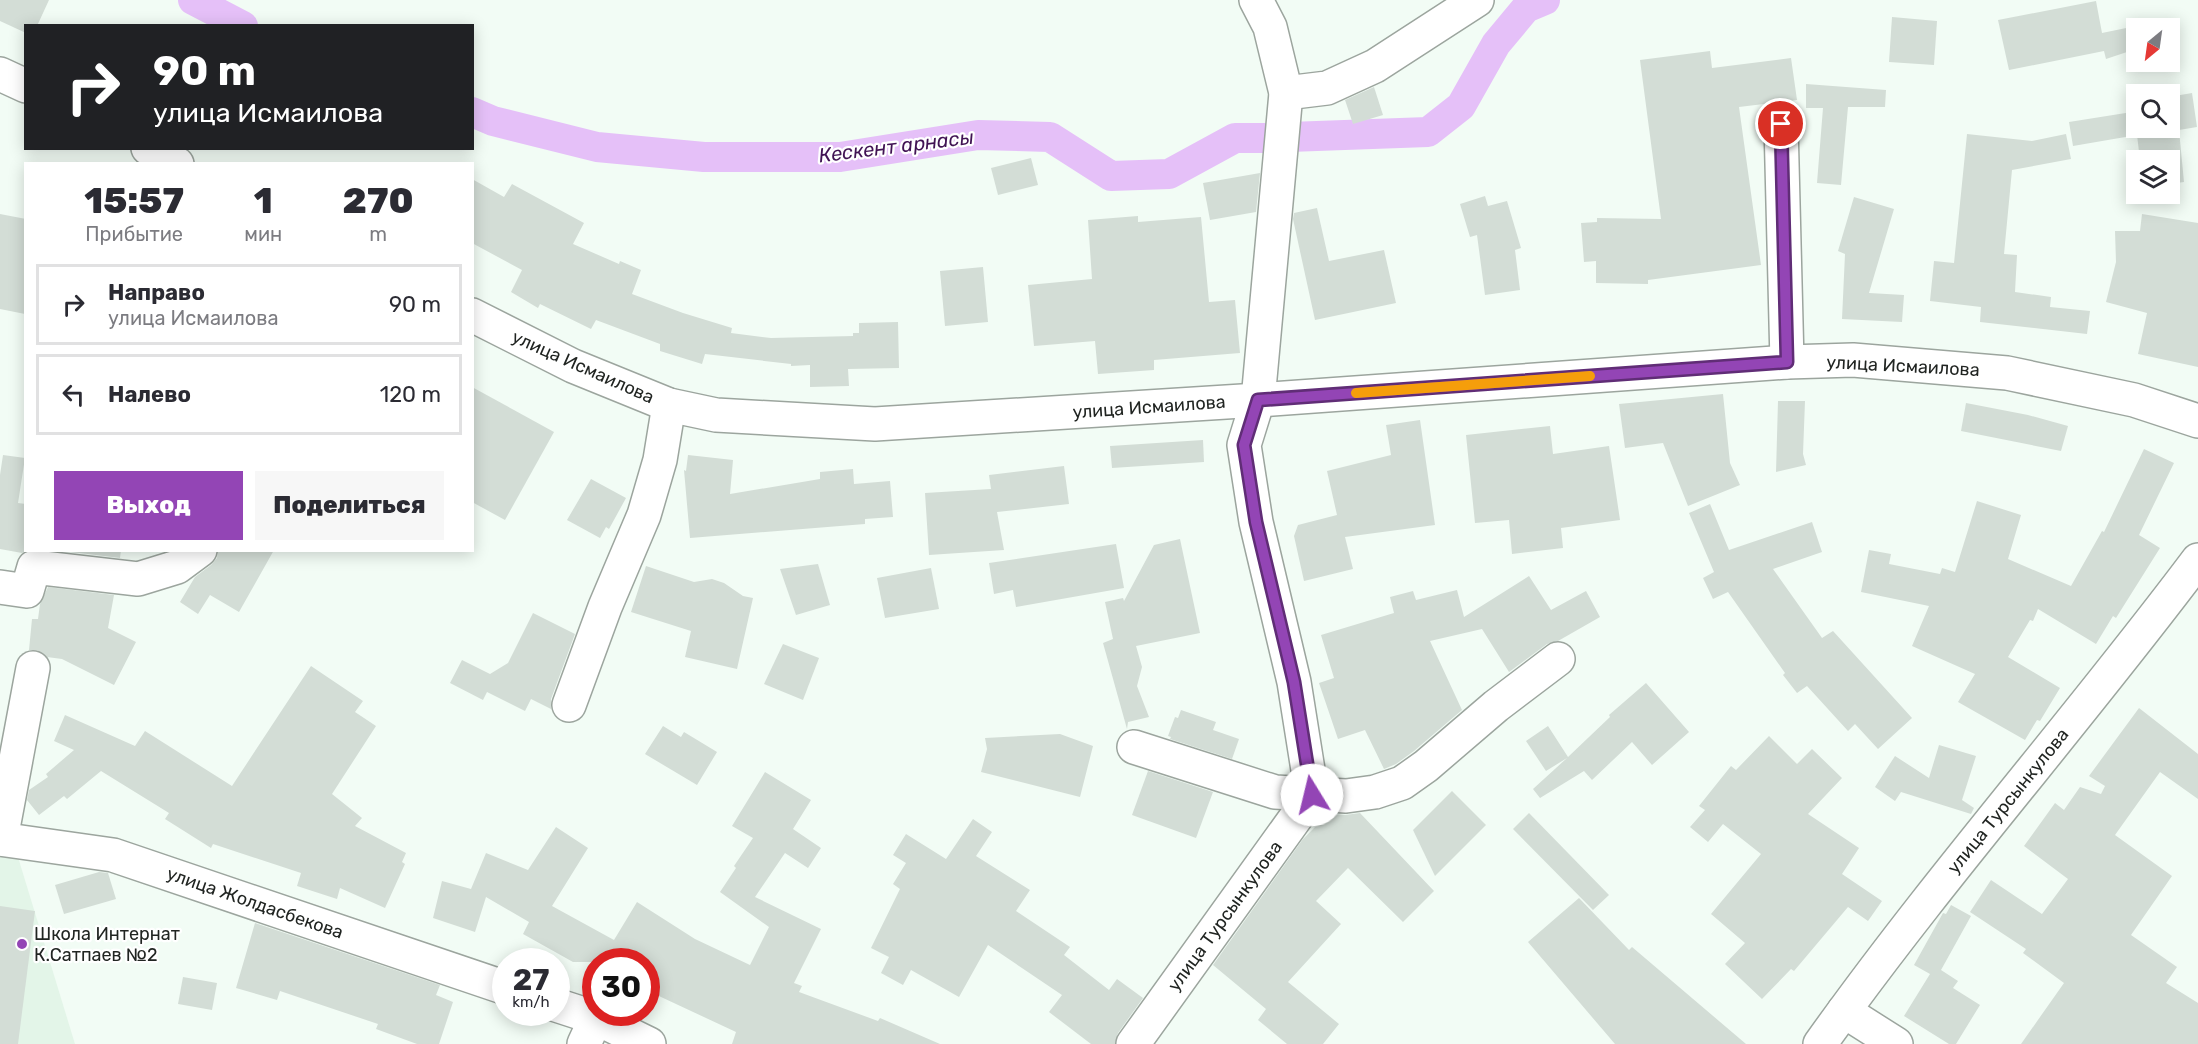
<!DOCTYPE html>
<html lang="ru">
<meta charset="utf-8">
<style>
:root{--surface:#fff;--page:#f7f7f7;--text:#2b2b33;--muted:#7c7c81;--line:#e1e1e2;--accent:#9345b5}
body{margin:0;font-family:Rubik,sans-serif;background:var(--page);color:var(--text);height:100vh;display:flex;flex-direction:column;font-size:22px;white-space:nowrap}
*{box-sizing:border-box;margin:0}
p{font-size:20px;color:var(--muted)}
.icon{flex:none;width:33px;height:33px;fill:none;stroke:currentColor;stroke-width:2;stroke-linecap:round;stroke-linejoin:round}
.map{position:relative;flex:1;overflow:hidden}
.side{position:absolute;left:24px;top:162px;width:450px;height:390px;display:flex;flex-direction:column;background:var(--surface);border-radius:0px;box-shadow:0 3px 15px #0003}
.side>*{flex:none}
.guide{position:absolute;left:24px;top:24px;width:450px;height:126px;border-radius:0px;box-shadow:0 3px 15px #0003;background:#202124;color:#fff;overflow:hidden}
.needle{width:39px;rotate:209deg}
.fabs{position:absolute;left:2126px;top:18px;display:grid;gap:12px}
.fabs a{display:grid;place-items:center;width:54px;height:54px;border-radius:0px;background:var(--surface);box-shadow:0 3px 15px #0003;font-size:30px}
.speed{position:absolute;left:492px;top:948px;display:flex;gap:12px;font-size:30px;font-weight:700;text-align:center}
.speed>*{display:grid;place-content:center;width:78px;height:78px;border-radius:50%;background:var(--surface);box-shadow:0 3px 15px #0003;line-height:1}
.speed small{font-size:15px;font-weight:400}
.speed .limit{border:9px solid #d22;background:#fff;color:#111}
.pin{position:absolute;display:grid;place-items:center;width:51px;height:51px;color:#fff;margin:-26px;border:3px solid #fff;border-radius:50%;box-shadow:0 2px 6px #0007}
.me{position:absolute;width:66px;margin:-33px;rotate:351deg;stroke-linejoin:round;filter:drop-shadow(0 0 4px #0008)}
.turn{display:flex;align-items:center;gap:21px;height:126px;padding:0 30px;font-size:27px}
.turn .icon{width:78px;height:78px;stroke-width:2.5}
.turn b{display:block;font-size:42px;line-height:51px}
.eta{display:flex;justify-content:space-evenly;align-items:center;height:102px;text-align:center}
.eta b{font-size:36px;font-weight:800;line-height:42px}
.button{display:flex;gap:12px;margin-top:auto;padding:12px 30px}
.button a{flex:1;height:69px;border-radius:0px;background:var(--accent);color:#fff;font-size:24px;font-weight:800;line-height:69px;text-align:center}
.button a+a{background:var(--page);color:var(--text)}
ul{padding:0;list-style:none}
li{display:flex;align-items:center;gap:18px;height:81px;margin:0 12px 9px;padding:0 18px;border:3px solid var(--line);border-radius:0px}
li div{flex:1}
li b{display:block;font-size:22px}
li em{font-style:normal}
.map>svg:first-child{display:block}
</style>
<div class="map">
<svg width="2198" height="1044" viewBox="0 0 2198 1044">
<rect width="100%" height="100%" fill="#f2fcf5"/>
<path fill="#e3f5e8" d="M0,844H14L75,1044H0Z"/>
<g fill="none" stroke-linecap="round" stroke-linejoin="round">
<g stroke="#e5c0f8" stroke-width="30">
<path d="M193,0L243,26"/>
<path d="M472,112L493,121L597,147L704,157H840L978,135L1050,137L1111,176L1169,174L1235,138H1268"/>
<path d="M1289,137L1428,132L1461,106L1496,44L1526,8L1545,0"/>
</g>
</g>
<g fill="#d3ddd6">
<path d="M0,0H49L37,26H26V33L0,21Z"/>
<path d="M2096,1L2102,33L2136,26V49L2106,59L2104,51L2009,70L1998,20Z"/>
<path d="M1892,17L1937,21L1934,65L1889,62Z"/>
<path d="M1710,51L1712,68L1791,58L1797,100L1739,107L1761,265L1648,280V284L1596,283V261L1584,262L1581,223L1597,222V218L1661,219L1640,60Z"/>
<path d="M1806,84L1886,90L1885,107H1848L1841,185L1817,183L1823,108H1806Z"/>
<path d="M1374,87L1383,115L1353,124L1345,100Z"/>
<path d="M2192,93L2197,127L2179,130L2184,182L2169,184V160H2140L2137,135L2073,146L2069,122L2132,112L2130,103L2136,102V128H2169V97Z"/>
<path d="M1967,134L2032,141L2066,134L2071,159L2012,170L2004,254L2017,255L2015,292L2051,297L2050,307L2090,311L2087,334L1980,322L1981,307L1930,301L1934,261L1954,263Z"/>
<path d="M1031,158L1038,185L998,195L991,168Z"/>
<path d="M1260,173L1256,212L1210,220L1203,183Z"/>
<path d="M472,179L504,197L512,184L584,223L573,244L619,264L620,261L641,270L632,294L683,313L732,328L731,333L771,338L853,336V333H859V323L898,322L899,368L848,369L849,386L810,387V365L791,366V364L705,354L702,364L660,351V344L596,320L591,329L540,304L538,308L511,292L522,270L472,243Z"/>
<path d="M1485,196L1488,206L1507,201L1521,248L1515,250L1520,290L1485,295L1477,235L1470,237L1460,204Z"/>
<path d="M1854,197L1894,209L1869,293L1904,295L1902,322L1842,319L1845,254L1838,251Z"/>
<path d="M1317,208L1329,261L1384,250L1396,303L1315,320L1293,219L1294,213Z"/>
<path d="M0,214L26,219L25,314L0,309Z"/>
<path d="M2142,214L2198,223V367L2138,354L2147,313L2106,302L2116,262L2115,231H2140Z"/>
<path d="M1138,216V222L1201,217L1209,302L1235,300L1240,353L1154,360V370L1098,374L1095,341L1034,346L1028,285L1092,279L1088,220Z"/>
<path d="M983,267L988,322L945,326L940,271Z"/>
<path d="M472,387L554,432L505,520L472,502Z"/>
<path d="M1723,394L1730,463L1740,485L1688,506L1663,443L1625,448L1619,404Z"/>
<path d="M1778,401H1805L1803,454L1806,465L1776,472Z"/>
<path d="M1966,403L2028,415L2068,426L2061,451L1961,431Z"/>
<path d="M1420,420L1435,525L1345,537L1353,569L1304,581L1294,536L1298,525L1337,515L1327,471L1391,455L1386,425Z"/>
<path d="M1550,426L1553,454L1609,446L1620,520L1561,528L1563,548L1512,554L1509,520L1475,523L1466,435Z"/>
<path d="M1203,440L1204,462L1112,468L1110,446Z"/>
<path d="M2144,449L2174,463L2139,535L2160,548L2116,618L2113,616L2096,644L2038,609L2033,621L2030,620L2008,657L2060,688L2040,721L2037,720L2025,740L1958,702L1975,674L1912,646L1929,606L1861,592L1869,550L1891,554L1889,564L1940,574L1942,568L1955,572L1977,501L2021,515L2008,559L2071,586L2102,531L2104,532Z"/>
<path d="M3,455L25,458L18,503L26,504V551L22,553L0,549V475Z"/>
<path d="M688,455L733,460L730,494L820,479V472L853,469L854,484L890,481L893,517L865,519V524L690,538L684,470L686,471Z"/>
<path d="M1064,466L1069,504L997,512L1004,550L929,555L925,493L991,489L989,475Z"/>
<path d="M591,479L626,498L609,529L606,527L600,538L567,520Z"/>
<path d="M1710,504L1729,550L1812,522L1822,552L1773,569L1822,638L1833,631L1912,718L1878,749L1855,724L1848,731L1807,686L1797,693L1783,675L1785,673L1728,592L1713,599L1703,578L1714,572L1689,513Z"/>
<path d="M1180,539L1200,633L1136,646L1142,667L1137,686L1149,717L1128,722L1127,729L1103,643L1113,639L1105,602L1123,598L1124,601L1154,545Z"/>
<path d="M1116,544L1124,588L1016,607L1013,590L994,594L989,563Z"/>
<path d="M55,550H121L120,558Z"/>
<path d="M218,550H274L239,612L210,595L198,614L180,602L195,577L211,565L217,558Z"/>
<path d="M818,564L830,605L796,615L780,569Z"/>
<path d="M646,566L694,582L712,579L724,583L743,596L753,598L737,669L685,657L691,631L631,612Z"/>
<path d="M931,568L939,609L885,618L877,578Z"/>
<path d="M1529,576L1551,610L1586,591L1600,617L1558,641L1547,644L1509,672L1482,629L1430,641L1462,710L1414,751L1396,764L1384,769L1365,730L1338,739L1319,683L1334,678L1321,635L1394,613L1390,597L1413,591L1416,600L1457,590L1464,617Z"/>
<path d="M48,587L114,595L108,628L136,642L114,685L62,659L47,657L37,650H29L32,619H38L40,604Z"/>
<path d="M533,613L575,634L551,699V709L531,699L525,711L487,692L483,700L450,683L462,660L490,674L508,663Z"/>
<path d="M783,644L819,658L803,700L764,684Z"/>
<path d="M311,666L363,701L355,712L376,726L332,794L362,818L355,826L406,853L402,862L405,864L385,908L340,888L337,899L297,886L301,873L213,844L211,848L165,819L169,813L101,771L67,799L64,796L39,815L27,800L29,790L48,777L46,774L74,750L54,741L65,715L135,746L145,731L232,786Z"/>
<path d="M1646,683L1689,732L1652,765L1632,742L1592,780L1584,771L1540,798L1533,789L1567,758L1546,771L1526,741L1548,726L1568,757L1610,717L1609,715Z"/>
<path d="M2139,708L2198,754V799L2160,772L2115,835L2172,876L2131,935L2177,967L2166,983L2198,1003V1044H2021L2064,983L2023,953L2026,949L1970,912L1991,880L2042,914L2068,879L2024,846L2055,803L2064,810L2080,787L2101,794L2105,786L2089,776Z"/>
<path d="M1181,710L1216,722L1213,730L1239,739L1232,759L1170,739L1171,737L1168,736L1175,717L1178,718Z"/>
<path d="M663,726L681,737L684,732L717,752L697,785L645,754Z"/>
<path d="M1060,734L1093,746L1080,797L981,772L987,749L985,738Z"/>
<path d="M1769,736L1797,764L1812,749L1842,778L1808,814L1859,848L1842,874L1882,901L1868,921L1848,907L1794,971L1791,969L1762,999L1725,964L1745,943L1711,914L1761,854L1723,824L1708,842L1690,827L1705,810L1699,806L1731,766L1736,770Z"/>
<path d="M1939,745L1976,756L1962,800L1974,808L1971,814L1901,792L1895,801L1875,787L1895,756L1929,778Z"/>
<path d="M1148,771L1213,792L1196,838L1132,815Z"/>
<path d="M765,772L811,800L793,829L821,848L808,868L785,853L755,897L821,929L794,983L802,986L799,992L878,1021L880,1018L940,1044H732L736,1032L646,990V962H573L523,934L529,922L486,897L475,932L433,918L442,881L471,889L486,853L528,870L556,827L588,848L552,906L614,940L637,902L695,939L750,965L769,927L720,892L736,868L734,866L753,838L732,826Z"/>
<path d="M1452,791L1486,825L1435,876L1413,830Z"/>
<path d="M1322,813L1345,815L1360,813L1434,891L1403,922L1348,868L1316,901L1341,924L1288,982L1339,1024L1323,1044H1287L1258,1020L1266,1009L1213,965L1303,839L1317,825L1315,823Z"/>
<path d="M1529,813L1609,895L1593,910L1513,829Z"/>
<path d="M973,819L992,832L976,856L1030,890L1016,911L1070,947L1064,955L1109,990L1117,979L1143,998L1118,1033L1115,1044H1091L1049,1012L1062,995L988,945L959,997L911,970L903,985L881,973L889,957L871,948L900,889L893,884L906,863L893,855L906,834L946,859Z"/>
<path d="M99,872L108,873L116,899L64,914L55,885Z"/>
<path d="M1579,898L1629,950L1632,947L1746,1044H1615L1528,942Z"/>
<path d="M1951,905L1971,916L1941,970L1958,981L1953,988L1980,1005L1956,1044H1949L1904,1016L1930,974L1914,965L1943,913L1946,914Z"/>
<path d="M0,906L35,911L18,1044H0Z"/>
<path d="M255,923L440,985L436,995L453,1002L439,1044H417L376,1029L378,1024L280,991L277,1000L236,988Z"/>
<path d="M183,977L217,983L212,1010L178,1004Z"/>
</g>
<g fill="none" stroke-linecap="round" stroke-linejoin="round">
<g stroke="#9ca59e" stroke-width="36">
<g id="minor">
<path d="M1286,93L1327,88L1375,66L1477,0"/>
<path d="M1781,124L1787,362"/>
<path d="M0,587L27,591L34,567L138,579L177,567L200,550"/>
<path d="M569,705L605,607L644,515L660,460L669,405"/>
<path d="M1134,747L1275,792L1346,796L1375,792L1402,783L1426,766L1496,706L1558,659"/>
<path d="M0,839L113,855L506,988"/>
<path d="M1,839L33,668"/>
<path d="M556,1005L596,1018L649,1044"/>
<path d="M1844,1011L1896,1044"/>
<path d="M584,1044L596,1018"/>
<path d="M1133,1044L1312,795L1294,682L1256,522L1244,445L1258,400L1286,93L1270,27L1256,0"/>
<path d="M1820,1044C1939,877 2075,724 2198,560"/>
</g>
</g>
<g stroke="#9ca59e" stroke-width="36">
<g id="major">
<path d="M0,74L26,86"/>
<path d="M148,148L177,164"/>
<path d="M472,315L573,366L669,405L716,415L875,424L1258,400L1787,362L1853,360L2007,373L2134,400L2198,421"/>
</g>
</g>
<use href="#minor" stroke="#fff" stroke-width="33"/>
<use href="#major" stroke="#fff" stroke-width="33"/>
</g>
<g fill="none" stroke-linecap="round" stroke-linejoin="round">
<g stroke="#602d76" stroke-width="15">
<path id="route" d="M1312,795L1294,682L1256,522L1244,445L1258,400L1787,362L1781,124"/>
</g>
<use href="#route" stroke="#9345b5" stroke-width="10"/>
<path stroke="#f59e0b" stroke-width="10" d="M1356,393L1590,376"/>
</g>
<circle fill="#9345b5" stroke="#fff" stroke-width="2" cx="22" cy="944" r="6"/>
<g text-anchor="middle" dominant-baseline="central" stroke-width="4.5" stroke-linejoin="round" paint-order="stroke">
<g font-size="18" fill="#212522" stroke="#fff">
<text transform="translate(1903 366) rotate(3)">улица Исмаилова</text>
<text transform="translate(583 367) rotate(24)">улица Исмаилова</text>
<text transform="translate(1149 407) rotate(-4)">улица Исмаилова</text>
<text transform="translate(2008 801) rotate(-51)">улица Турсынкулова</text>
<text transform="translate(255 903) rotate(19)">улица Жолдасбекова</text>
<text transform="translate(1225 916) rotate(-54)">улица Турсынкулова</text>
</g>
<g font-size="18" fill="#212522" stroke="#fff" text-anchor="start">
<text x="34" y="934">Школа Интернат<tspan x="34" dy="21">К.Сатпаев №2</tspan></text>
</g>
<g font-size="20" font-style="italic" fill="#411354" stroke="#fff">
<text transform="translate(896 146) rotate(-7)">Кескент арнасы</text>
</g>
</g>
</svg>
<div class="fabs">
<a><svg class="needle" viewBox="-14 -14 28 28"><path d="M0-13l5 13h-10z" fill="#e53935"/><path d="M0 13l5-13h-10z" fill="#7c7c81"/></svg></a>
<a><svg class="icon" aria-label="search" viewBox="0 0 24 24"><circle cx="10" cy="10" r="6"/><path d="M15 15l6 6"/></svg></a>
<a><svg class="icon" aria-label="layers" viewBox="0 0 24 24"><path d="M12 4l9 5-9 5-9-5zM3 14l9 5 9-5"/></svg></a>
</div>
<div class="speed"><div>27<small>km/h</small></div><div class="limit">30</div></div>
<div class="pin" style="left:1781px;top:124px;background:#d93025"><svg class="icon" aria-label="arrive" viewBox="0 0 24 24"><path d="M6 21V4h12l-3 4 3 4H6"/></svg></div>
<svg class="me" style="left:1312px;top:795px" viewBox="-20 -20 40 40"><circle r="19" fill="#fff"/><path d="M0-13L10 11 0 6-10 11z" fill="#9345b5"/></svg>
<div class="guide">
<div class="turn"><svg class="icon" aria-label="right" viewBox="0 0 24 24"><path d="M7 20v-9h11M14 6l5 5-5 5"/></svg><div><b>90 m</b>улица Исмаилова</div></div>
</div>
<section class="side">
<div class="eta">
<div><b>15:57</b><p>Прибытие</p></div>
<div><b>1</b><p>мин</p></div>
<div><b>270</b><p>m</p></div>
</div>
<ul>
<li><svg class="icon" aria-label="right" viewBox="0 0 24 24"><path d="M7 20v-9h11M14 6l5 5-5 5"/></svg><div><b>Направо</b><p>улица Исмаилова</p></div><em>90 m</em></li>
<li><svg class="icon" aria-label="left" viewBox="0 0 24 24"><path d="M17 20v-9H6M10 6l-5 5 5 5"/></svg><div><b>Налево</b></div><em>120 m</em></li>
</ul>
<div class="button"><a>Выход</a><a>Поделиться</a></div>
</section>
</div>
